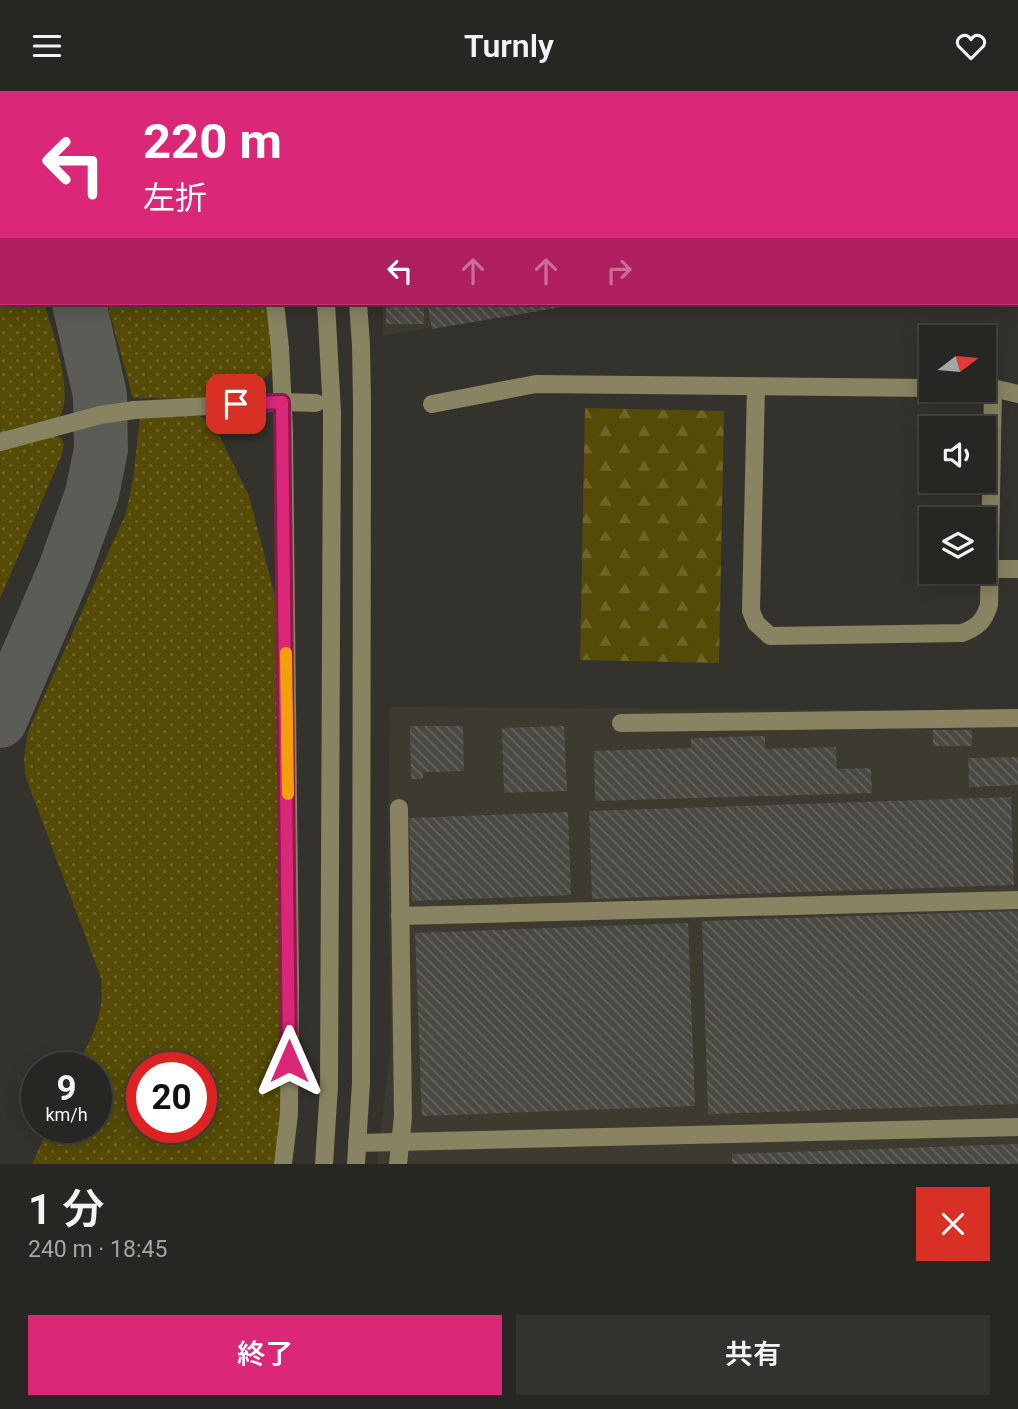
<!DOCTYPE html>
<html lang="ja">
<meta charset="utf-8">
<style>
:root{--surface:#262622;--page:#32322f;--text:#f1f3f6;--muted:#a4a5a5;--line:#424340;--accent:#db2777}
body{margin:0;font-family:Roboto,"Noto Sans JP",sans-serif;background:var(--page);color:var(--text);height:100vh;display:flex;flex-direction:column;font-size:26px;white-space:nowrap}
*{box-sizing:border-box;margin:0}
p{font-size:23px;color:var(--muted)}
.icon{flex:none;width:38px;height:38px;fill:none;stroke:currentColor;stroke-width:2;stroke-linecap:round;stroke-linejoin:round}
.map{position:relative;height:1073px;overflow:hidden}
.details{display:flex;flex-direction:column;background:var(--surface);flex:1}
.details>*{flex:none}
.top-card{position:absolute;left:0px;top:0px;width:1018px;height:214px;box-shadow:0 4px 18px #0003,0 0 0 2px var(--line);background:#db2777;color:#fff;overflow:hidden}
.needle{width:46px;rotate:74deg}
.controls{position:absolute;left:919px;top:234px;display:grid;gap:14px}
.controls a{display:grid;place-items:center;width:77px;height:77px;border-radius:0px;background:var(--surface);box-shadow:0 4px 18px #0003,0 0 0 2px var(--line);font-size:35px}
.speed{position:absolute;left:21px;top:961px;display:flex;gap:14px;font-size:35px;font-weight:700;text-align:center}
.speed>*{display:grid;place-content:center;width:91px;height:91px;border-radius:50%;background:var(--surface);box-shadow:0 4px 18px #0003,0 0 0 2px var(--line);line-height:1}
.speed small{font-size:18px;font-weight:400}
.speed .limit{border:10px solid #d22;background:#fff;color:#111}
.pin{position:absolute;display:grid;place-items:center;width:60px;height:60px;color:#fff;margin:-30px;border-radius:14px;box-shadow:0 4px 10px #0006}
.me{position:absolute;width:77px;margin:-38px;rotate:0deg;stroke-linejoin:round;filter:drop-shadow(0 0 5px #0008)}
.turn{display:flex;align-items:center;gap:24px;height:147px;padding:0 28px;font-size:32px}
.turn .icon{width:91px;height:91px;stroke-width:2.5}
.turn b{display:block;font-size:49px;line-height:60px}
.lanes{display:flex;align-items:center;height:66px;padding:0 28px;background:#0003;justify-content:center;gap:35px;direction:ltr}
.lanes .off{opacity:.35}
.round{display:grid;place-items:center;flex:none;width:74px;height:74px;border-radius:0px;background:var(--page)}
.summary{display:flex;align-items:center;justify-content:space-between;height:119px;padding:0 28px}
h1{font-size:42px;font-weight:600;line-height:52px}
.button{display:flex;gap:14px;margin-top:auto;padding:14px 28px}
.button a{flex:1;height:80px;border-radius:0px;background:var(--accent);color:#fff;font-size:28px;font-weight:600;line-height:80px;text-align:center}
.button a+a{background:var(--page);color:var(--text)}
header{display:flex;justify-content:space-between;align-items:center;height:91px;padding:0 28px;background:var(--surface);font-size:32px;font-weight:600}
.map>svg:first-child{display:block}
</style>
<header><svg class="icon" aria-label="menu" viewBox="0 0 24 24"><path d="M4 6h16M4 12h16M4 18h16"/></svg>Turnly<svg class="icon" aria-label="heart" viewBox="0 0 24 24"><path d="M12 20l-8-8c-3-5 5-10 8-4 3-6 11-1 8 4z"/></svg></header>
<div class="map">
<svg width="1018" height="1073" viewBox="0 0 1018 1073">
<defs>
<pattern id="grass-dots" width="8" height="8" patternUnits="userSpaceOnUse" patternTransform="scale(1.75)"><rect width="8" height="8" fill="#554b06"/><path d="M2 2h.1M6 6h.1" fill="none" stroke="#6d642a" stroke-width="1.8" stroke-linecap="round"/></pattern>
<pattern id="forest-firs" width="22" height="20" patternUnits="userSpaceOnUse" patternTransform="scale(1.75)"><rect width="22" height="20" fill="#554b06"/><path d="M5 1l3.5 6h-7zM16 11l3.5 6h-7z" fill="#6d642a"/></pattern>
<pattern id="building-back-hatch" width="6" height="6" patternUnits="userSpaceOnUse" patternTransform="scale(1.75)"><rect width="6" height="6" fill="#4a4944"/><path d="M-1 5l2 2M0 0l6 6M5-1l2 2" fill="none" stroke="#64635e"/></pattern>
</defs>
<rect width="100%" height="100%" fill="#33322d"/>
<g fill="#3d3b30">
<path d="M382,0H839L838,2Z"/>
<path d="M383,212H566L383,245Z"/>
<path d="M390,616L1018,620V1073H377L391,955L388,773Z"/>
</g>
<g fill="url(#grass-dots)" fill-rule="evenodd">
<path d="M0,51L2,212H44C51,236 81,317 53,331C38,339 16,342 0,346Z"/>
<path d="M107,212H272C273,227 280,258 275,272C261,314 168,307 133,307Z"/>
<path d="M198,325L208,329L218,342L249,405L278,516L286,1007L278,1073H32L49,1036H96V976H77C92,945 105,924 101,887L26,687L24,667L28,641L126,422L133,389L140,326ZM142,976H201V1036H142Z"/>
<path d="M54,344L61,347L64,353L62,363L0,508V357Z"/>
</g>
<path fill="url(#forest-firs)" d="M585,317L724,320L719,572L580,569Z"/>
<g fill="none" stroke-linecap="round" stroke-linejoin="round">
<g stroke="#5c5c57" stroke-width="54">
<path d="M21,0L22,2"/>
<path d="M0,630L64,481L92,403L101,358L100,304L79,212"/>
</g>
</g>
<g fill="url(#building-back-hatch)">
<rect x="386" y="212" width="38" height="21"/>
<path d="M427,212H580V213L432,238Z"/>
<path d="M410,635H463L464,680L423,681V688H411Z"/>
<path d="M564,635L567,700L504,702L502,637Z"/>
<rect x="933" y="639" width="39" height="16"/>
<path d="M765,645V658L836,656L837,678L871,677L872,702L595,710L594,660L691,657V647Z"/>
<path d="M1018,666V694L969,696L968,667Z"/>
<path d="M1011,706L1014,794L592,808L589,720Z"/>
<path d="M568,721L571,804L412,810L409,727Z"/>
<path d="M1018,820V1013L708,1023L702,830Z"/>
<path d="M688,832L695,1015L422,1025L415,842Z"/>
<path d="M1018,1053V1073H732V1063Z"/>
</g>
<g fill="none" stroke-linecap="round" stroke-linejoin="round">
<g stroke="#888360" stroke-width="18">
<path d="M220,0V2"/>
<path d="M272,0L273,2"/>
<path d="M305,0L306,2"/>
<path d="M906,0L911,2"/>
<path d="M1017,43H1018"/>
<path d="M275,212L280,257L284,340L290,890L289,1023L283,1073"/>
<path d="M756,296L751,520L756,532L770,545L962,542C978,536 984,530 989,514L993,297H984"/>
<path d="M993,297L1018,303"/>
<path d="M432,313L536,293L931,297"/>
<path d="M0,351L100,324L134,319L283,311L316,312"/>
<path d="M991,478H1018"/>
<path d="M621,632L1018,627"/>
<path d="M400,825L1018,809"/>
<path d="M357,1052L1018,1036"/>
<path d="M324,1073L329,995L332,321L326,212"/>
<path d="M356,1073L361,992L362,313L361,254L358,212"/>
<path d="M398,1073L403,1026L399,717"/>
</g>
</g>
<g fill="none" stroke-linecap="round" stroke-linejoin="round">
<g stroke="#8e194d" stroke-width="18">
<path id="route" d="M236,313L282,311L289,970"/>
</g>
<use href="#route" stroke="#db2777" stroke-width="12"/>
<path stroke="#f59e0b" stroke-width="12" d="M286,562L288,703"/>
</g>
</svg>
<div class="controls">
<a><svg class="needle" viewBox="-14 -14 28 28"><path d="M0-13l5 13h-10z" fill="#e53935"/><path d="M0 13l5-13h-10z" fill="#a4a5a5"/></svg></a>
<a><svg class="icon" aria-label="sound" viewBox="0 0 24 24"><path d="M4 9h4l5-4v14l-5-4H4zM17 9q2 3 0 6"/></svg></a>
<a><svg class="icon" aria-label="layers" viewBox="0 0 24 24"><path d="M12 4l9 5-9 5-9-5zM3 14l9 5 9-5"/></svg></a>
</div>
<div class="speed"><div>9<small>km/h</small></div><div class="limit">20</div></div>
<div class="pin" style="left:236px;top:313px;background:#d93025"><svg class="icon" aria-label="arrive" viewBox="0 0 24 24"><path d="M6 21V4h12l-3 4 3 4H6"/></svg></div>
<svg class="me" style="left:289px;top:970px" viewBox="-20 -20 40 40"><path d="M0-17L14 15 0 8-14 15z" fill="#db2777" stroke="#fff" stroke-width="4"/></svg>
<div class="top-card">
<div class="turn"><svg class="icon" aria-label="left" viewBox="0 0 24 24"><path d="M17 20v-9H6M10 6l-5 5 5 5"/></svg><div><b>220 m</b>左折</div></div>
<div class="lanes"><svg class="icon" aria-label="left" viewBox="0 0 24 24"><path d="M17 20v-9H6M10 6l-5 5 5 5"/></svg><svg class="icon off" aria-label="ahead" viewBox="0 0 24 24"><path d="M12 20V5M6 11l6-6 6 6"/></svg><svg class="icon off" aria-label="ahead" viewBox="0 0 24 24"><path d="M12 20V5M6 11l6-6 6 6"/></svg><svg class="icon off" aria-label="right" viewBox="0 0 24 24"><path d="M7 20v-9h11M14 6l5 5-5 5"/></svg></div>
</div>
</div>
<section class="details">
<div class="summary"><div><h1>1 分</h1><p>240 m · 18:45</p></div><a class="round" style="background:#d93025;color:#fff"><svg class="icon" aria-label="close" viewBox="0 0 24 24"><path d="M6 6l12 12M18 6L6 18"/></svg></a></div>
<div class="button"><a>終了</a><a>共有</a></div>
</section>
